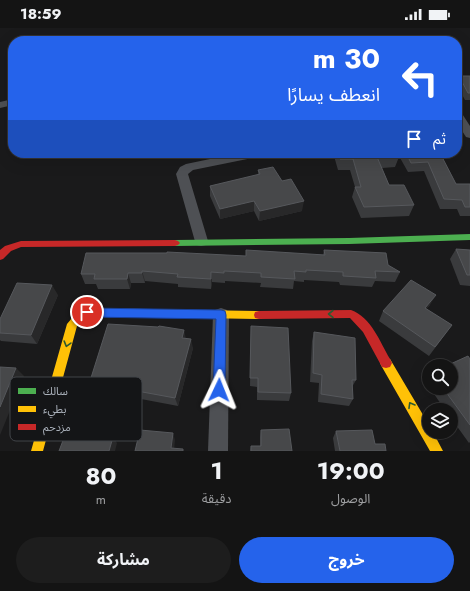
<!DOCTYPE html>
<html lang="ar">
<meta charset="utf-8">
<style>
:root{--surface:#141414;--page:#1d1d1d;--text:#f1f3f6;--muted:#9d9ea0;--line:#333334;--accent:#2563eb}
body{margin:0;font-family:Jost,"Noto Sans Arabic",sans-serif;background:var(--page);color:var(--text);direction:rtl;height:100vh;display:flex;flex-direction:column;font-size:15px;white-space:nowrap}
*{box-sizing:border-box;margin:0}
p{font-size:13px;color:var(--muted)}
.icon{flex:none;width:22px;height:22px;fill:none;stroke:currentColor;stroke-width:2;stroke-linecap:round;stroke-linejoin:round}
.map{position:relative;height:423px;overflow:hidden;direction:ltr}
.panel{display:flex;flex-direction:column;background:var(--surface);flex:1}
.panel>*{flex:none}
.hud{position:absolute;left:8px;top:8px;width:454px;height:122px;border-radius:16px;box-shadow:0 4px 16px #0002,0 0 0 1px var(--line);direction:rtl;background:#2563eb;color:#fff;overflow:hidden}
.controls{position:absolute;left:422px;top:331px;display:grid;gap:8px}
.controls a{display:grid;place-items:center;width:36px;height:36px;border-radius:50%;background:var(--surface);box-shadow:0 4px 16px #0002,0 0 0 1px var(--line);font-size:20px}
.pin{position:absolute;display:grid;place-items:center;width:34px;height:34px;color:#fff;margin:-17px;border:2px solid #fff;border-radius:50%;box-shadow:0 1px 4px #0007}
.me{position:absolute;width:44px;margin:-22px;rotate:2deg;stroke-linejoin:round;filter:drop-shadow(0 0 3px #0008)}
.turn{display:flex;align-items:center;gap:14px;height:84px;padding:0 16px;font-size:18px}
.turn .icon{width:52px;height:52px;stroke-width:2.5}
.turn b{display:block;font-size:28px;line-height:34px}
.then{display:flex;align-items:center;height:38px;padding:0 16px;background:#0003;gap:8px;font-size:15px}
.eta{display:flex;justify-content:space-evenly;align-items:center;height:68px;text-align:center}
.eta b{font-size:24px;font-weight:700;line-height:28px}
.action{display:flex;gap:8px;margin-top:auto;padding:8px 16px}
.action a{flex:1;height:46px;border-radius:24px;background:var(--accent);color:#fff;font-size:16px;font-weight:700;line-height:46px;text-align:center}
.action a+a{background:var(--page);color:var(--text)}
.status{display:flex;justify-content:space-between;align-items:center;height:28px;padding:0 20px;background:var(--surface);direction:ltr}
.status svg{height:11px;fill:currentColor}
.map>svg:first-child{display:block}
</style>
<div class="status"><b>18:59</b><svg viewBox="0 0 49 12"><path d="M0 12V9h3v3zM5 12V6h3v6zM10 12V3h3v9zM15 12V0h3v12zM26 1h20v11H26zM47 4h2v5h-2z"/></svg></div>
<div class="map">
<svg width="470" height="423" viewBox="0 0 470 423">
<rect width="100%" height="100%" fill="#1a1a1b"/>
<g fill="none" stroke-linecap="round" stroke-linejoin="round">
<g fill="#4e5054" fill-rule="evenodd">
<path d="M13,71V77L0,80V74Z"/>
<path d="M457,83L461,84L470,98V110L466,109L457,95Z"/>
<path d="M239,125H263L261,128L257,129L193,142L188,146L208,213L206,217L201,218L196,217L176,146L180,139L186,136Z"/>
<path d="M221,280L227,282L229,287L228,423H208L213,287L215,282Z"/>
</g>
<path fill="#4caf50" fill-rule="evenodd" d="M470,206V212L349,216L175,218L172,217L170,215L172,213L175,212L349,210Z"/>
<g fill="#ffc107" fill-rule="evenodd">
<path d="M87,280L259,283L263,284L264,287L263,290L259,291L88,288L77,298L43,423H31L67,296L77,284Z"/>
<path d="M386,330L390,331L429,397V404H433L443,423H430L382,339L380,335L382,331Z"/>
</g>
<g fill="#c62828" fill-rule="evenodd">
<path d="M175,212L178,213L180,215L178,217L175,218L21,219L11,223L3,231L0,232V222L5,218L21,213Z"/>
<path d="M351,282C371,289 380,314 390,331L392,335L390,339L386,340L382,339L363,304L350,290L259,291L255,290L254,287L255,284L259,283Z"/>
</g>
</g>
<g fill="#3a3b3d">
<path d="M459,48H470V72H465L457,57V52Z"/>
<path d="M335,125H398L399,129L395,139L382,140L389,157L414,177L409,188L361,190L352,169L355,159L350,142H338L334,128Z"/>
<path d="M401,125H440L456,156H470V188H460L457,181H440L424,143L408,144L399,128Z"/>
<path d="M258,142L282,153L302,183L259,193L254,183L220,191L210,168V158L258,147Z"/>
<path d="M456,221L470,222V258L460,257L450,231Z"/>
<path d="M324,222L388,237L400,244L395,254L375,253L372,259L340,257L339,254L304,252V254L294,253L293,261L260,259L261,255L225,253V255L212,254L211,261L178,259V256L145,253V255H131L130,261H98L96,256H85L81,246L246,228L323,227Z"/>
<path d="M58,267L37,316L1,313L0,312V291Z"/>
<path d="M430,277L426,281L452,297L429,328L379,293L383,283Z"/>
<path d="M251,298L291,365L289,373L257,372V359L250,358Z"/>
<path d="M314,304L356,352L352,359L353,371L349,378L318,374L319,355L310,354L312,313Z"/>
<path d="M185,310L193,320L178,378L141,371L138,364L95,361L90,353Z"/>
<path d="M470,331V414L469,415L451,390V382H445L430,360H451Z"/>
<path d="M429,347V359L424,353Z"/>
<path d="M261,402L292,423H250L251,418H260V409Z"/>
<path d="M336,403L386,423H335L333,410Z"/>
</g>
<g fill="#282829">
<path d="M254,173V183L220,191V181Z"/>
<path d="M304,173L302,183L259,193L260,183Z"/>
<path d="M142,243L145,253V255L142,245Z"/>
<path d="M211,244L212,254L211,261Z"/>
<path d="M128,245L131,255L130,261L127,251Z"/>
<path d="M52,257L58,267L37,316L31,307Z"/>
<path d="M436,267L430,277L419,289L425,280Z"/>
<path d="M184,302L186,311L182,310Z"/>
<path d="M191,311L193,320L178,378L175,370Z"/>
<path d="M16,340L24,348L0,407V379Z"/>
<path d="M173,405L175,412L174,423L171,420Z"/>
<path d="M113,409L117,415L115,423H109Z"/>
</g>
<g fill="#47484a" stroke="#56585c">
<path d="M459,48H470V65H468Z"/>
<path d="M338,125H398L399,129H377L389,157H404L414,177L364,179L355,159H361L353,131H340Z"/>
<path d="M406,125H440L456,156H470V179H465L462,172L444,171L428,134L411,135Z"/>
<path d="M273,139L282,153L291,151L304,173L260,183L254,173L220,181L210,158L260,146L258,142Z"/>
<path d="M456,221L470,222V247H467Z"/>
<path d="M246,222L325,227L324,222L386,225L388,237L400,244L375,243L376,250L343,248V244L306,242V244L294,243L295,251L261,249V245L224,243V245L211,244V251L177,249L178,246L142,243V245H128L127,251H94L95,246H81L86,225H167V224L246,228Z"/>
<path d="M411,252L436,267L425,280L452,297L435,319L383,283Z"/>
<path d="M17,255L52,257L31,307L0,305V291Z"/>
<path d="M108,296L158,299L159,298L184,302L182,310L191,311L175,370L137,363L139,357L90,353Z"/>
<path d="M251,298L288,300L291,365L258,364V350H250Z"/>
<path d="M314,304L355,310L356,352H352L353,371L321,366L322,347L313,345Z"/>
<path d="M468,328L470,331V397L443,360H451V338H446Z"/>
<path d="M0,339L16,340L0,379Z"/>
<path d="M289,401L292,423H251V418H261V402Z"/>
<path d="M67,402L113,409L109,423H59Z"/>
<path d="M140,402L173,405L171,420L183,421V423H135Z"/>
<path d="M372,402L375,416H385L386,423H340L336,403Z"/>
</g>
<defs><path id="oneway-chevron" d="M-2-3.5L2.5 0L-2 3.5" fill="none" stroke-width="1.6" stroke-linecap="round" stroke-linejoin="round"/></defs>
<g stroke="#2d5a31">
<use href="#oneway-chevron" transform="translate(331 286) rotate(180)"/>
<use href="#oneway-chevron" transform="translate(67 316) rotate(106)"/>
<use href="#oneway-chevron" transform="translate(411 377) rotate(-120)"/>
</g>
<path fill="#2563eb" stroke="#184099" d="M87,280L221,282L225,283L226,287L225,362L223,367L219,368L215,367L213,362L216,291L87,289L84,287L82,284L84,281Z"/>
<rect x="10" y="349" width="132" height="64" rx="6" fill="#141517" stroke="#414449" stroke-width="1"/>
<rect x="18" y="360" width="18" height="6" fill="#4caf50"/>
<rect x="18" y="378" width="18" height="6" fill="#ffc107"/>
<rect x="18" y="396" width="18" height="6" fill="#c62828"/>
<g font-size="11" fill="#abb2bc">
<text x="43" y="367">سالك</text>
<text x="43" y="385">بطيء</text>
<text x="43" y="403">مزدحم</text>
</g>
</svg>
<div class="controls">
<a><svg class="icon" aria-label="search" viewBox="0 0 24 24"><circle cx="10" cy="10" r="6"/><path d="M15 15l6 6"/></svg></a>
<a><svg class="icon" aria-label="layers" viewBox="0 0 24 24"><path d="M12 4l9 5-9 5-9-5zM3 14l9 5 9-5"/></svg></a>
</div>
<div class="pin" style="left:87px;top:284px;background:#d93025"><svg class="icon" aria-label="arrive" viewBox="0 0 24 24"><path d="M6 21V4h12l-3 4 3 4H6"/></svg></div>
<svg class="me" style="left:219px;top:362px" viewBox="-20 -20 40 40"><path d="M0-17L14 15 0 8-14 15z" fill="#2563eb" stroke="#fff" stroke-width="4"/></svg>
<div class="hud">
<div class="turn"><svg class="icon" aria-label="left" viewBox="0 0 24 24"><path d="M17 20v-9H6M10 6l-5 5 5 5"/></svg><div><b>30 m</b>انعطف يسارًا</div></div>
<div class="then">ثم<svg class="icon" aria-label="arrive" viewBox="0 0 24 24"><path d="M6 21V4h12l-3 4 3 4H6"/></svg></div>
</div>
</div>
<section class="panel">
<div class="eta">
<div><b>19:00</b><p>الوصول</p></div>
<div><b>1</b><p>دقيقة</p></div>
<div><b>80</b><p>m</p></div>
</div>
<div class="action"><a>خروج</a><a>مشاركة</a></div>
</section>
